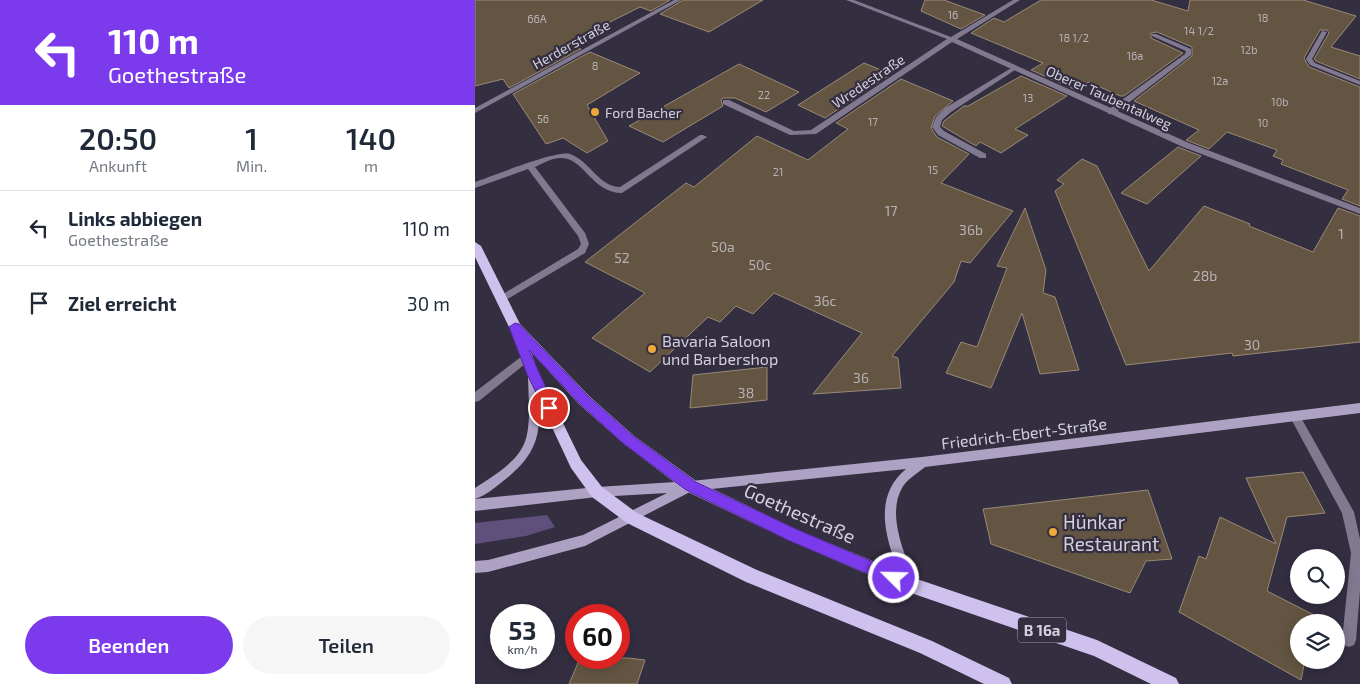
<!DOCTYPE html>
<html lang="de">
<meta charset="utf-8">
<style>
:root{--surface:#fff;--page:#f6f6f7;--text:#1f2937;--muted:#747a83;--line:#e0e1e3;--accent:#7c3aed}
body{margin:0;font-family:"Exo 2",sans-serif;background:var(--page);color:var(--text);height:100vh;display:flex;flex-direction:column;font-size:19px;white-space:nowrap}
*{box-sizing:border-box;margin:0}
p{font-size:16px;color:var(--muted)}
.icon{flex:none;width:28px;height:28px;fill:none;stroke:currentColor;stroke-width:2;stroke-linecap:round;stroke-linejoin:round}
.map{position:relative;flex:1;overflow:hidden}
.drawer{display:flex;flex-direction:column;background:var(--surface);width:475px}
.drawer>*{flex:none}
.hud{background:#7c3aed;color:#fff;overflow:hidden}
.controls{position:absolute;left:815px;top:549px;display:grid;gap:10px}
.controls a{display:grid;place-items:center;width:55px;height:55px;border-radius:50%;background:var(--surface);box-shadow:0 2px 12px #0003;font-size:25px}
.speed{position:absolute;left:15px;top:604px;display:flex;gap:10px;font-size:25px;font-weight:700;text-align:center}
.speed>*{display:grid;place-content:center;width:65px;height:65px;border-radius:50%;background:var(--surface);box-shadow:0 2px 12px #0003;line-height:1}
.speed small{font-size:12px;font-weight:400}
.speed .limit{border:8px solid #d22;background:#fff;color:#111}
.pin{position:absolute;display:grid;place-items:center;width:42px;height:42px;color:#fff;margin:-21px;border:2px solid #fff;border-radius:50%;box-shadow:0 1px 5px #0007}
.me{position:absolute;width:55px;margin:-28px;rotate:293deg;stroke-linejoin:round;filter:drop-shadow(0 0 4px #0008)}
.turn{display:flex;align-items:center;gap:18px;height:105px;padding:0 25px;font-size:22px}
.turn .icon{width:65px;height:65px;stroke-width:2.5}
.turn b{display:block;font-size:35px;line-height:42px}
.eta{display:flex;justify-content:space-evenly;align-items:center;height:85px;text-align:center}
.eta b{font-size:30px;font-weight:600;line-height:35px}
.primary-button{display:flex;gap:10px;margin-top:auto;padding:10px 25px}
.primary-button a{flex:1;height:58px;border-radius:30px;background:var(--accent);color:#fff;font-size:20px;font-weight:600;line-height:58px;text-align:center}
.primary-button a+a{background:var(--page);color:var(--text)}
ul{padding:0;list-style:none}
li{display:flex;align-items:center;gap:15px;height:75px;padding:0 25px;border-top:1px solid var(--line)}
li div{flex:1}
li b{display:block;font-size:19px}
li em{font-style:normal}
main{display:flex;flex:1;min-height:0}
.map>svg:first-child{display:block}
</style>
<main>
<section class="drawer">
<div class="hud">
<div class="turn"><svg class="icon" aria-label="left" viewBox="0 0 24 24"><path d="M17 20v-9H6M10 6l-5 5 5 5"/></svg><div><b>110 m</b>Goethestraße</div></div>
</div>
<div class="eta">
<div><b>20:50</b><p>Ankunft</p></div>
<div><b>1</b><p>Min.</p></div>
<div><b>140</b><p>m</p></div>
</div>
<ul>
<li><svg class="icon" aria-label="left" viewBox="0 0 24 24"><path d="M17 20v-9H6M10 6l-5 5 5 5"/></svg><div><b>Links abbiegen</b><p>Goethestraße</p></div><em>110 m</em></li>
<li><svg class="icon" aria-label="arrive" viewBox="0 0 24 24"><path d="M6 21V4h12l-3 4 3 4H6"/></svg><div><b>Ziel erreicht</b></div><em>30 m</em></li>
</ul>
<div class="primary-button"><a>Beenden</a><a>Teilen</a></div>
</section>
<div class="map">
<svg width="885" height="684" viewBox="0 0 885 684">
<rect width="100%" height="100%" fill="#342e41"/>
<path fill="#5f4f7b" d="M72,515L80,527L51,536L0,544V523Z"/>
<g fill="#635542" stroke="#998a76">
<path d="M0,0H195L176,11L165,7L93,43L106,49L34,88L28,79L0,86Z"/>
<path d="M208,0H288L234,32L185,14Z"/>
<path d="M450,0H469L510,15L486,29L446,11Z"/>
<path d="M566,0H676L713,11L715,0H828L881,16L856,47L885,56V79L841,61L839,59L854,33L852,30H845L829,58L834,67L885,87V206L867,199L873,190L806,164L808,160L798,156L802,150L752,132L734,149L711,140L724,130L659,101L717,56V47L682,32L676,33V38L708,53L649,96H645L614,82L601,90L556,70L568,63L496,33L519,18L529,22Z"/>
<path d="M115,52L165,73L112,105L133,141L112,153L88,138L71,144L38,94Z"/>
<path d="M389,63L416,74L350,118L323,105Z"/>
<path d="M264,64L324,92L291,112L260,98H248L246,100L248,106L188,142L154,126Z"/>
<path d="M546,76L592,96L540,129L553,135L526,153L505,142L501,146L467,126L469,121L489,106H493Z"/>
<path d="M426,79L478,101L460,116L456,128L462,137L494,154L466,183L538,211L495,263L486,261L479,282L417,356L423,358L426,388L338,394L387,333L299,293L278,314L261,306L245,322L233,317L175,372L117,338L170,293L110,262L211,183L219,187L282,136L333,160L373,129L361,123Z"/>
<path d="M703,147L726,156L672,204L646,193Z"/>
<path d="M607,159L622,166L674,271L729,206L775,224L774,226L838,252L863,208L885,216V342L758,356L757,353L651,365L580,191L589,184L582,180Z"/>
<path d="M550,208L571,270L568,293L580,297L604,370L565,374L547,313L516,388L471,373L486,342L502,347L532,268L522,266Z"/>
<path d="M292,367V400L215,408L218,375Z"/>
<path d="M828,472L850,513L812,517L792,591L841,616L840,622H824V660H830L826,680L704,612L724,556L731,559L745,517L801,544L771,478Z"/>
<path d="M673,490L697,559L671,561L655,593L516,544L508,509Z"/>
<path d="M105,658H153L170,660L162,684H94Z"/>
</g>
<g fill="none" stroke-linecap="round" stroke-linejoin="round">
<g fill="#80798f" fill-rule="evenodd">
<path d="M677,34H681L716,49V55L639,114H633V110L710,54L711,51L677,36Z"/>
<path d="M538,67L543,68L476,112L467,120L465,127L469,131L511,154V158H505L463,135L457,127L461,117L470,108Z"/>
<path d="M225,135H228L232,137L147,193C117,193 108,157 86,158C77,158 68,163 60,167L110,233L114,244L110,253L29,301H23L21,299L23,297L103,249L106,244L103,236L53,169L0,188V182C18,176 81,150 95,154C115,161 124,187 145,187Z"/>
<path d="M51,353L55,354L56,357L55,360L4,401L0,402V392Z"/>
</g>
<g fill="#80798f" fill-rule="evenodd">
<path d="M199,0H206L0,113V108Z"/>
<path d="M371,0H379L476,37L538,0H545L482,39L714,143L885,208V214L708,147L477,42L341,134L315,135L248,104V100H254L319,131L336,130L472,39Z"/>
<path d="M847,31L852,32L837,59L840,63L885,81V85L835,65L831,59Z"/>
<path d="M820,412L824,414L879,512L885,539V591L881,640L879,645L874,647L869,645L867,640L876,553L867,513L815,417L816,414Z"/>
</g>
<g fill="#ada2c4" fill-rule="evenodd">
<path d="M58,370L62,371L63,374C64,420 72,446 32,478C22,486 12,495 0,499V488C17,477 41,463 49,444C57,427 53,393 53,374L54,371Z"/>
<path d="M885,403V413L450,467C443,473 432,479 427,488C411,516 431,558 442,585L441,590L436,591L431,590C416,552 392,501 431,469L217,491L110,546L13,572L0,573V561L13,560L108,535L192,493L122,497L0,511V499L122,487L216,481L447,457Z"/>
</g>
<path fill="#cfc1ed" fill-rule="evenodd" d="M0,242L6,246L45,324L114,396L159,436L221,481L323,530L436,577L622,640L701,678L704,684H676L619,656L436,593L313,540L211,491L149,444L104,404L56,352L64,374L106,460L127,487L162,513L282,570L457,641L534,678L537,684H509L445,653L271,582L152,523L117,497L96,468L52,374L34,327L0,257Z"/>
</g>
<path fill="#7c3aed" stroke="#51269a" d="M40,323L44,324L114,397L158,436L221,482L323,530L424,573L426,578L424,583L419,585L313,540L211,490L149,444L105,404L54,350L80,408L78,411L74,413L70,411L52,374L34,327Z"/>
<g fill="#eca93a" stroke="#342e41" stroke-width="2">
<circle cx="120" cy="112" r="5"/>
<circle cx="177" cy="349" r="5"/>
<circle cx="578" cy="532" r="5"/>
</g>
<g text-anchor="middle" dominant-baseline="central" stroke-width="4.5" stroke-linejoin="round" paint-order="stroke">
<g font-size="11" fill="#b7b1b6">
<text x="478" y="14">16</text>
<text x="788" y="17">18</text>
<text x="62" y="18">66A</text>
<text x="724" y="30">14 1/2</text>
<text x="599" y="37">18 1/2</text>
<text x="774" y="49">12b</text>
<text x="660" y="55">16a</text>
<text x="120" y="65">8</text>
<text x="745" y="80">12a</text>
<text x="289" y="94">22</text>
<text x="553" y="97">13</text>
<text x="805" y="101">10b</text>
<text x="68" y="118">56</text>
<text x="398" y="121">17</text>
<text x="788" y="122">10</text>
<text x="458" y="169">15</text>
<text x="303" y="171">21</text>
</g>
<g font-size="14" fill="#d3d0dc" stroke="#342e41">
<text transform="translate(96 44) rotate(-29)">Herderstraße</text>
<text transform="translate(393 81) rotate(-34)">Wredestraße</text>
<text transform="translate(634 97) rotate(24)">Oberer Taubentalweg</text>
</g>
<g font-size="14" fill="#d3d0dc" stroke="#342e41" text-anchor="start">
<text x="130" y="112">Ford Bacher</text>
</g>
<g font-size="14" fill="#b7b1b6">
<text x="416" y="210">17</text>
<text x="496" y="229">36b</text>
<text x="866" y="233">1</text>
<text x="248" y="246">50a</text>
<text x="147" y="257">52</text>
<text x="285" y="264">50c</text>
<text x="730" y="275">28b</text>
<text x="350" y="300">36c</text>
<text x="777" y="344">30</text>
<text x="386" y="377">36</text>
<text x="271" y="392">38</text>
</g>
<rect fill="#342e41" stroke="#a39fae" stroke-width="1" x="543" y="617.5" width="48" height="25" rx="4"/>
<g font-size="15" font-weight="bold" fill="#d3d0dc">
<text x="567" y="630">B 16a</text>
</g>
<g font-size="16" fill="#d3d0dc" stroke="#342e41" text-anchor="start">
<text x="187" y="340">Bavaria Saloon<tspan x="187" dy="18">und Barbershop</tspan></text>
</g>
<g font-size="16" fill="#d3d0dc" stroke="#342e41">
<text transform="translate(549 433) rotate(-7)">Friedrich-Ebert-Straße</text>
</g>
<g font-size="19" fill="#d3d0dc" stroke="#342e41">
<text transform="translate(325 513) rotate(24)">Goethestraße</text>
</g>
<g font-size="19" fill="#d3d0dc" stroke="#342e41" text-anchor="start">
<text x="588" y="521">Hünkar<tspan x="588" dy="22">Restaurant</tspan></text>
</g>
</g>
</svg>
<div class="controls">
<a><svg class="icon" aria-label="search" viewBox="0 0 24 24"><circle cx="10" cy="10" r="6"/><path d="M15 15l6 6"/></svg></a>
<a><svg class="icon" aria-label="layers" viewBox="0 0 24 24"><path d="M12 4l9 5-9 5-9-5zM3 14l9 5 9-5"/></svg></a>
</div>
<div class="speed"><div>53<small>km/h</small></div><div class="limit">60</div></div>
<div class="pin" style="left:74px;top:408px;background:#d93025"><svg class="icon" aria-label="arrive" viewBox="0 0 24 24"><path d="M6 21V4h12l-3 4 3 4H6"/></svg></div>
<svg class="me" style="left:419px;top:578px" viewBox="-20 -20 40 40"><circle r="17" fill="#7c3aed" stroke="#fff" stroke-width="3"/><path d="M0-11L8 9 0 5-8 9z" fill="#fff"/></svg>
</div>
</main>
